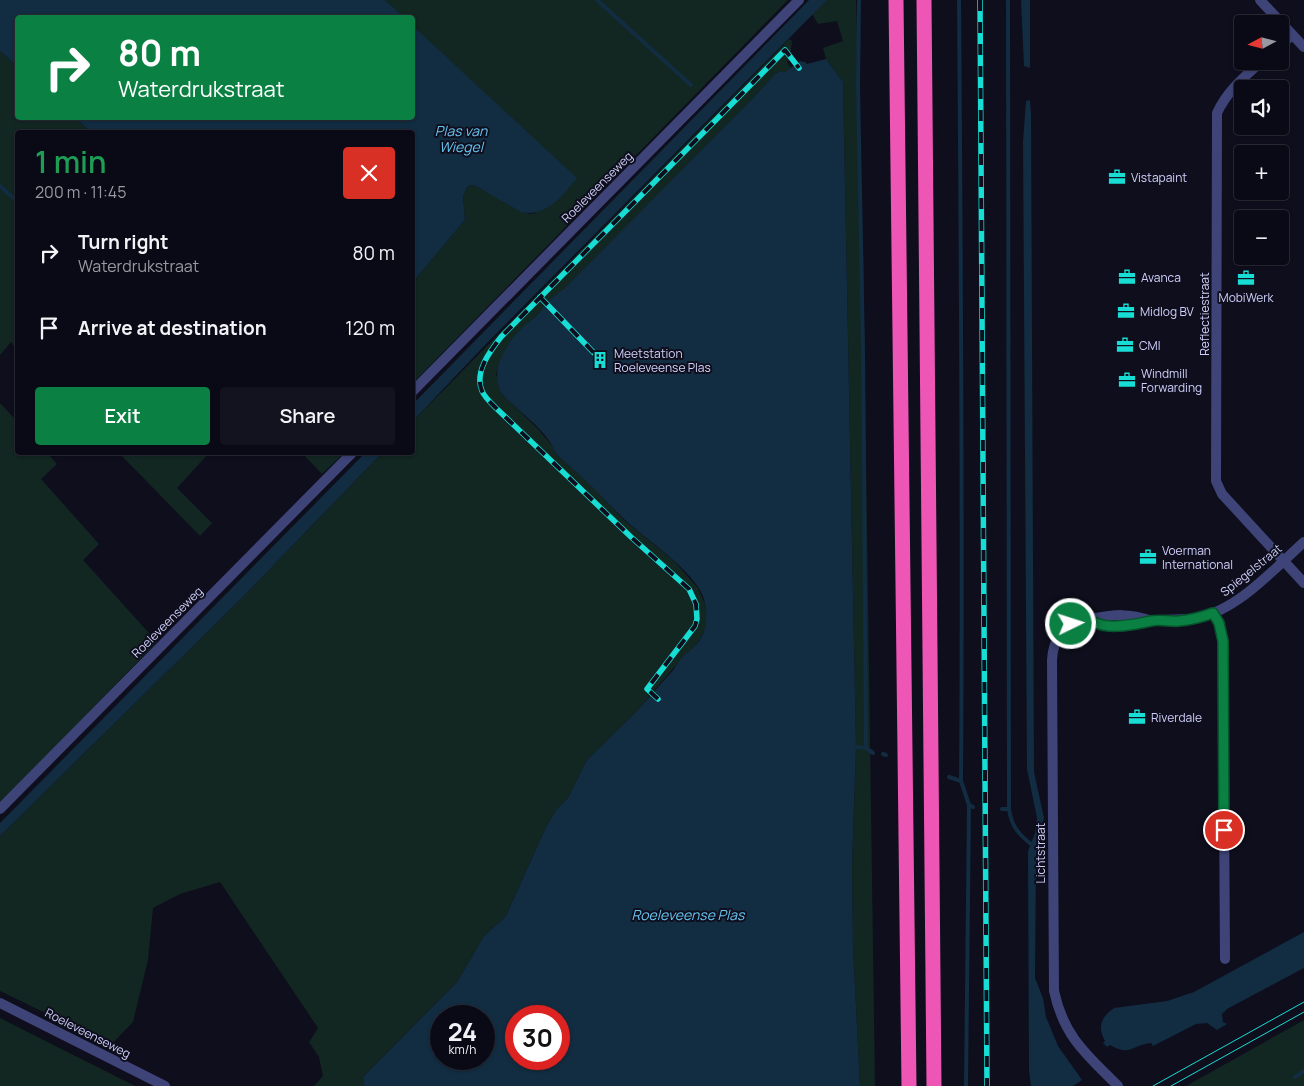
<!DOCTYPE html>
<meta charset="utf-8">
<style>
:root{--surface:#0a0a16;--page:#13131f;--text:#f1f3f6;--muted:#999aa1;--line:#2a2b35;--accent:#0b8043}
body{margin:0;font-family:Manrope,sans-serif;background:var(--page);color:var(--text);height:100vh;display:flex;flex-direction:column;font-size:19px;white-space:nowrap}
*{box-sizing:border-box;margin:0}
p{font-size:16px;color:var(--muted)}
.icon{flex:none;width:28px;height:28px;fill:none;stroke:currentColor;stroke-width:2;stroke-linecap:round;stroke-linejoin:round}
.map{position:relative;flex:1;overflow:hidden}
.details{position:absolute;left:15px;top:130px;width:400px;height:325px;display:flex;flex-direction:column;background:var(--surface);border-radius:5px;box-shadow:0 1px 4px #0004,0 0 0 1px var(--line)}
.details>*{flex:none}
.top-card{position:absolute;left:15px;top:15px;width:400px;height:105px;border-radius:5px;box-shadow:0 1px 4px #0004,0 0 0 1px var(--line);background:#0b8043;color:#fff;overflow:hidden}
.needle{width:32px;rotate:263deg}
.tools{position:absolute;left:1234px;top:15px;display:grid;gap:10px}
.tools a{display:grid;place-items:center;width:55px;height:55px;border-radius:5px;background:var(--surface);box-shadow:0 1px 4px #0004,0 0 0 1px var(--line);font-size:25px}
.speed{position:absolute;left:430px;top:1005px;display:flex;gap:10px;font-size:25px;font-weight:700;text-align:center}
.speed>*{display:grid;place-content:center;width:65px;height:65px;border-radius:50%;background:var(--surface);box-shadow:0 1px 4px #0004,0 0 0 1px var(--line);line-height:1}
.speed small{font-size:12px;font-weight:400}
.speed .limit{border:8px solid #d22;background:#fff;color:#111}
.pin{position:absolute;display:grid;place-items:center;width:42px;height:42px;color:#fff;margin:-21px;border:2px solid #fff;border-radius:50%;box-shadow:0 1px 5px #0007}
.me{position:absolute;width:55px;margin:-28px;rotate:86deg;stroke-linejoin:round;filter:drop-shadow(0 0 4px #0008)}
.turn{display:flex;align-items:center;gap:18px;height:105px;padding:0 20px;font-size:22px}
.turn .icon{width:65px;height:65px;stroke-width:2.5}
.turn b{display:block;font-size:35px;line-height:42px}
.round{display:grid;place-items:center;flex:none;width:52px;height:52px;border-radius:5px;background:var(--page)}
.summary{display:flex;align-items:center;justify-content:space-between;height:85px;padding:0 20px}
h1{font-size:30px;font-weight:600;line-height:38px;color:#1e9e55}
.action{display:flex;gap:10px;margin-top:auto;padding:10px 20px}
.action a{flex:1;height:58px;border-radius:5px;background:var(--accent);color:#fff;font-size:20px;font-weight:600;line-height:58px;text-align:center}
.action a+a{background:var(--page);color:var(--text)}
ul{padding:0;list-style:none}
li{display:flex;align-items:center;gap:15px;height:75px;padding:0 20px}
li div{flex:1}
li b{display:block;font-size:19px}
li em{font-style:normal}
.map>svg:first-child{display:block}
</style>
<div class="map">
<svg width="1304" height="1086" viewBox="0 0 1304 1086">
<rect width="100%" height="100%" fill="#0e0e1d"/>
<g fill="#122622">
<path d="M385,0H788L413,383V282L465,220L463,196L468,186L474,185L529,214L536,213L413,26L412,18L404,17Z"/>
<path d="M827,0H856L863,244L875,1086H860L853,948L852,867L856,747L843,82L826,59L823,48L843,41L837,21L818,24L812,14Z"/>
<path d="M789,39L792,41L790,59L787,62L791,68L785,72H778L775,74L750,101L564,290L546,303L543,309L529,322L509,345L503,355L496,374L503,395L539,430L554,448L556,454L586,480L624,520L674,561L698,588L705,604L707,615L705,629L701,638L690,653L683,657L635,713L587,760L568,798L556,810L546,827L506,916L484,936L457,982L363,1077L364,1086H314L323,1076L319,1057L309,1042L318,1028L220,882L180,894L153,908L148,960L133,1022L111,1045L0,991V836L242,598L382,453L412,452L413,421Z"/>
<path d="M0,51L17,66L18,118H75L91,132H18L17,349L11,342L0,355Z"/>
<path d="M0,403L17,421L18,452L47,453L57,464L41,479L99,544L83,560L157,642L0,803Z"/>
<path d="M119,453H207L208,454L177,488L212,523L200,536Z"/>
<path d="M302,453H344L322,474Z"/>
<path d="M0,1018L135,1086H0Z"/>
<path d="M1304,1020V1086H1186Z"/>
</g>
<g fill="#122c41" fill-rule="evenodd">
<path d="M0,0H385L404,17L18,18L17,66L0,51Z"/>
<path d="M809,0H827L486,344L413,421V404Z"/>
<path d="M1021,0H1030V68L1024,66Z"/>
<path d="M413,26L577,178C563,195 546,218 521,212L474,185L468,186L463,196L465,220L413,282L412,132H91L75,118H412Z"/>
<path d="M826,59L843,82L856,747L852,866L853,948L860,1086H364L363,1077L457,982L484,936L506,916L546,827L556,810L568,798L587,760L635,713L674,669C682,652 700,649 705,628C708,614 706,599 698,587C679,560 649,542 625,520C612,508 600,494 587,482C577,472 566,463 556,454C548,431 521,414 505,397C486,376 505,345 521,329C527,323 533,319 539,313C542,310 543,307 546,304C550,298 558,294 564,289L750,101L775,74L778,72H785L800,61L805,62L807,64ZM484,1016V1059H441V1016ZM559,1016V1059H516V1016Z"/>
<path d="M1030,100L1031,114L1034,772L1044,818L1036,856L1035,978L1043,998L1046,1017L1058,1046L1082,1080L1073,1086H1031L1029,1071L1028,851L1035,833L1037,818L1027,769L1023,142L1026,101Z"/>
<path d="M365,453H382L242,598L0,836V823Z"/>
<path d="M1304,932V968L1227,1009L1222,1014L1223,1022L1227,1024L1217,1030L1207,1023L1196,1024L1153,1046L1151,1043C1131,1045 1131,1057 1110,1045L1107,1047L1103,1043L1105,1041C1097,1027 1101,1017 1114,1008L1167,1001L1194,992Z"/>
</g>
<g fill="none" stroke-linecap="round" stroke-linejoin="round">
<g stroke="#122c41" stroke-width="4">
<path d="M597,0L691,85"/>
<path d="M859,0L858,86L863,351L866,748"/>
<path d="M959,0C961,260 963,521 961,781"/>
<path d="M1008,0L1009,809C1011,825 1018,834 1031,844"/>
<path d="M0,186L18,202"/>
<path d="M856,747L866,748L873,753"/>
<path d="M883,754L886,755"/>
<path d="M949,777L961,781L969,805L973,807"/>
<path d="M1002,809H1009"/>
<path d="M1295,1077L1304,1071"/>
<path d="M966,1086L969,805"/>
</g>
<g stroke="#3e4477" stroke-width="10">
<path d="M1260,0L1304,47"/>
<path d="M1280,46L1292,35"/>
<path d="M1262,61C1244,77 1227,91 1217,113L1216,481L1222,494L1304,583"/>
<path d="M412,392L799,0"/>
<path d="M1213,613L1219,623L1223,641L1225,959"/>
<path d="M1088,620C1094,622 1100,625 1106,626C1121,629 1137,624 1151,621C1166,618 1182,621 1197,618C1238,610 1274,569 1304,542"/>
<path d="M0,809L353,452"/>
<path d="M0,1003L165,1086"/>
<path d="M1118,1086C1086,1054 1064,1037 1054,991L1052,660C1053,642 1062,622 1083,620C1085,619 1088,620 1091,619C1117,614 1127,613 1153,621"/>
</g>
<g stroke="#ed56b5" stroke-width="15">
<path d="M896,0L909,1086"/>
<path d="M924,0L934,1086"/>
</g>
<g stroke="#17ddd4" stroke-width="1">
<path d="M1153,1086L1304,1002"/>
<path d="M1171,1086L1304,1012"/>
</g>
<g stroke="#17ddd4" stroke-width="5.5">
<g id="rail">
<path d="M980,0L987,1086"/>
<path d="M540,297L594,353"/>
<path d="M658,699L647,689L695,626L697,619L696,604L689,589L631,537L497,409C492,404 485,398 482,391C474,372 490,351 501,337L785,50L799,68"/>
</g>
</g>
<use href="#rail" stroke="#0e0e1d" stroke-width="4" stroke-dasharray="11" stroke-linecap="butt"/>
</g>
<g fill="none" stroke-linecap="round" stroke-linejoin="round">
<g stroke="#07532c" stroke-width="12">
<path id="route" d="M1071,624C1092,615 1091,625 1109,626C1125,627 1136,624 1151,621C1160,619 1170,622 1179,621C1191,620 1202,617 1213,613L1219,623L1223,641L1224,830"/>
</g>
<use href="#route" stroke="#0b8043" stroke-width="9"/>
</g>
<defs>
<g id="office-bare" transform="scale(1.35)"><path d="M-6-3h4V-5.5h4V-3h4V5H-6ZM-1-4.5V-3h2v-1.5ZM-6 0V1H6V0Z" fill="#17ddd4" stroke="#0e0e1d" stroke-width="2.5" paint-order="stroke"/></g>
<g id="building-bare" transform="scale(1.35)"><path d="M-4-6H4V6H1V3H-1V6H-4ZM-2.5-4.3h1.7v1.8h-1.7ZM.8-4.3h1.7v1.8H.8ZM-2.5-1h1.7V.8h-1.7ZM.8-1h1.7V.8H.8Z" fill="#17ddd4" stroke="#0e0e1d" stroke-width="2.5" paint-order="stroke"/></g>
</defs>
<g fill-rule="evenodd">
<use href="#office-bare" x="1117" y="177"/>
<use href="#office-bare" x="1127" y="277"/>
<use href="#office-bare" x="1246" y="278"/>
<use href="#office-bare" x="1126" y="311"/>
<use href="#office-bare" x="1125" y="345"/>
<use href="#building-bare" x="600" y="360"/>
<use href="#office-bare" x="1127" y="380"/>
<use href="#office-bare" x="1148" y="557"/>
<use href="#office-bare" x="1137" y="717"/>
</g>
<g text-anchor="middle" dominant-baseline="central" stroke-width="4" stroke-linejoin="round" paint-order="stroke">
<g font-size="12" fill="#cfd0fa" stroke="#0e0e1d" text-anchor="start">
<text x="1131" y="177">Vistapaint</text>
<text x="1141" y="277">Avanca</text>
<text x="1246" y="297" text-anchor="middle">MobiWerk</text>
<text x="1140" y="311">Midlog BV</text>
<text x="1139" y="345">CMI</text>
<text x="614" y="353">Meetstation<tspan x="614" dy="14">Roeleveense Plas</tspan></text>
<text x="1141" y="373">Windmill<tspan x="1141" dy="14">Forwarding</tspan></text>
<text x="1162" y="550">Voerman<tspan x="1162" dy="14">International</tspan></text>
<text x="1151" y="717">Riverdale</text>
</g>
<g font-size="12" fill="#cfd0fa" stroke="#0e0e1d">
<text transform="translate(597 187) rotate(-45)">Roeleveenseweg</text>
<text transform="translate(1204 314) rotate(-90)">Reflectiestraat</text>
<text transform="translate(1251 570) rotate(-39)">Spiegelstraat</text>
<text transform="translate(167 622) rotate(-45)">Roeleveenseweg</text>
<text transform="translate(1040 853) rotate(-90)">Lichtstraat</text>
<text transform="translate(88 1033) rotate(27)">Roeleveenseweg</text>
</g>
<g font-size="14" font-style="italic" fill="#67c4ef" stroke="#0e0e1d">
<text x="461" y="130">Plas van<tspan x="461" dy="16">Wiegel</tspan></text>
<text x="688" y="914">Roeleveense Plas</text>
</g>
</g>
</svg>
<div class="tools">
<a><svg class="needle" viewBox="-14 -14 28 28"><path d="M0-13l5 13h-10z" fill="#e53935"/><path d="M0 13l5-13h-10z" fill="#999aa1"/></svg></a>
<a><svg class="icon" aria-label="sound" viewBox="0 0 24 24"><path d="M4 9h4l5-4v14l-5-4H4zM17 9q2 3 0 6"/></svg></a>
<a>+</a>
<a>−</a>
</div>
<div class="speed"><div>24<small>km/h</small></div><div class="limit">30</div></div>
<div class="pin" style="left:1224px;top:830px;background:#d93025"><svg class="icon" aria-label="arrive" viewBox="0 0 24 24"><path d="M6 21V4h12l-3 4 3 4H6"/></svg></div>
<svg class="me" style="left:1071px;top:624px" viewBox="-20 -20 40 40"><circle r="17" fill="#0b8043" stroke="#fff" stroke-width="3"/><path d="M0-11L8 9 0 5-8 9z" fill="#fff"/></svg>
<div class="top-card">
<div class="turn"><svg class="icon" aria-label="right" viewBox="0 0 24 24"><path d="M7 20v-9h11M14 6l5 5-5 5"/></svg><div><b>80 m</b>Waterdrukstraat</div></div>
</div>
<section class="details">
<div class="summary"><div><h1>1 min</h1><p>200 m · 11:45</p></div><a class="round" style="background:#d93025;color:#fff"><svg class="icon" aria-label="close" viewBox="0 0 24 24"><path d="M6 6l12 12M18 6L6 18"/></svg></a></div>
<ul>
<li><svg class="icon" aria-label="right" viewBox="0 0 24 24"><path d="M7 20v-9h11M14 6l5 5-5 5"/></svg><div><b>Turn right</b><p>Waterdrukstraat</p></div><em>80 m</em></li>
<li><svg class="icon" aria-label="arrive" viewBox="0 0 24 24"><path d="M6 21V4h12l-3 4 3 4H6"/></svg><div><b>Arrive at destination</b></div><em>120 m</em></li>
</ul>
<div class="action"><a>Exit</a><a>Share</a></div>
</section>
</div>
